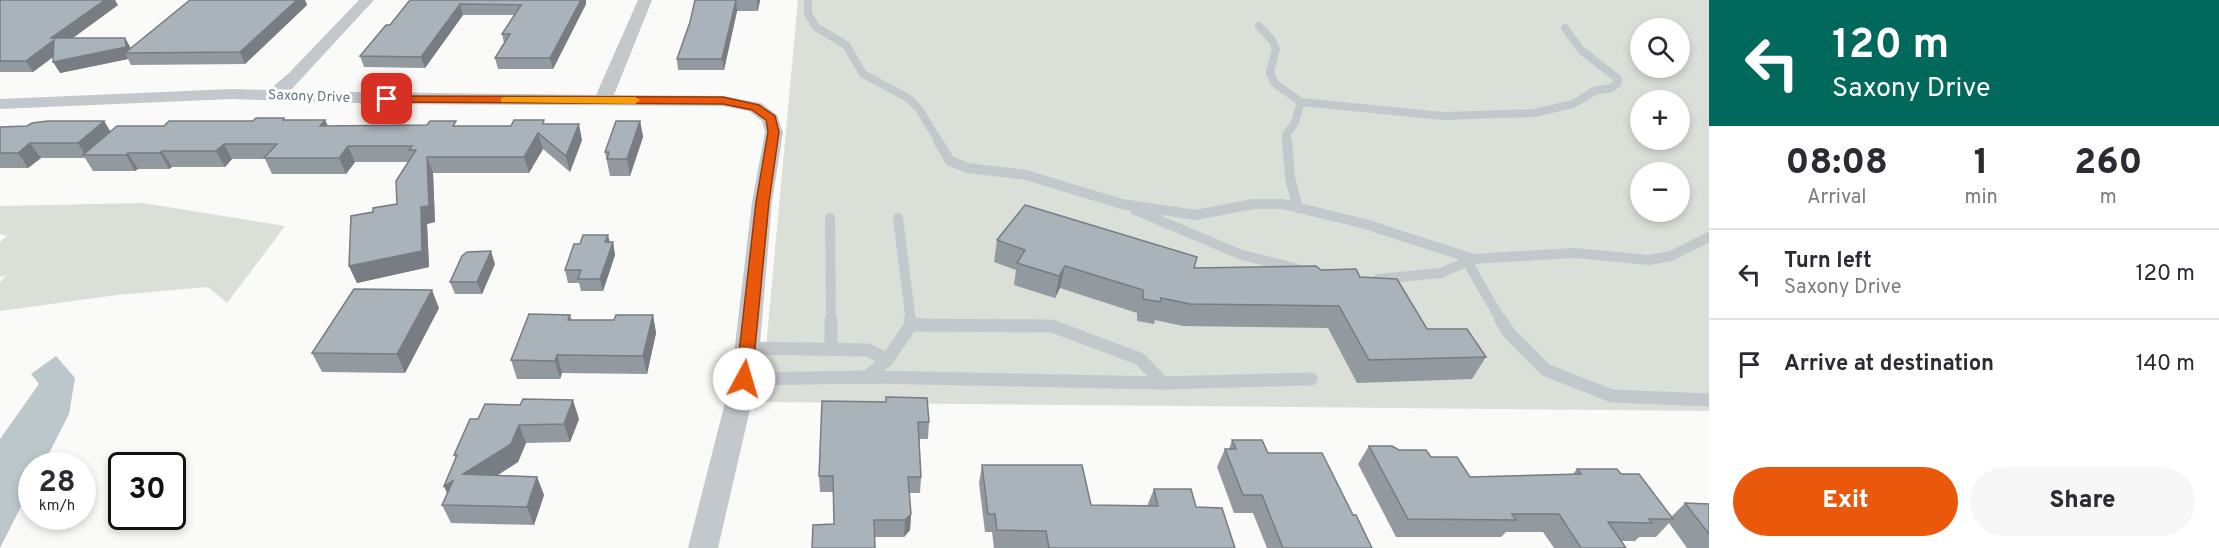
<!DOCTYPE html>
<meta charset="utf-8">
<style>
:root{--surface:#fff;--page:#f7f7f7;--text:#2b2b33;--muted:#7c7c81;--line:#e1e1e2;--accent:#ea580c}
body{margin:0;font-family:Overpass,sans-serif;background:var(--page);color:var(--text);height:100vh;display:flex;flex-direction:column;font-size:22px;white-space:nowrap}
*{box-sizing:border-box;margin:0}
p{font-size:20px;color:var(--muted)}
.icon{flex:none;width:33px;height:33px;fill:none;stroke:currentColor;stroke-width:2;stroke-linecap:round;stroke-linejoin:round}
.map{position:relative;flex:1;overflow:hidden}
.drawer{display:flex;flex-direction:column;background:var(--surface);width:510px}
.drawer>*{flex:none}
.banner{background:#00695c;color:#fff;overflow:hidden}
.buttons{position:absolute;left:1630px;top:18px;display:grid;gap:12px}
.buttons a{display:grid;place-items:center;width:60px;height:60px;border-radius:50%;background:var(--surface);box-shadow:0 3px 9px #0003;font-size:30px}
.speed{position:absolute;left:18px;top:452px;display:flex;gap:12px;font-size:30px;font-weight:700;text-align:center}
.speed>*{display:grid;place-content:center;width:78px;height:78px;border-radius:50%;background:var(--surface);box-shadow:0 3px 9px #0003;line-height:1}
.speed small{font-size:15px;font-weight:400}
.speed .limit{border:3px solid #111;border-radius:9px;background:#fff;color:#111}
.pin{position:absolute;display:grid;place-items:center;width:51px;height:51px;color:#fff;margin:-26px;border-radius:12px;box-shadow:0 3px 9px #0006}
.me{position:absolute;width:66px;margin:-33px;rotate:6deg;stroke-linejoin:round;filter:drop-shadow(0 0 4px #0008)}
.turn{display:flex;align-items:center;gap:21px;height:126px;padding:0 24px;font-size:27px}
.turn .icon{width:78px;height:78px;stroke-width:2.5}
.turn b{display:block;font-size:42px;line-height:51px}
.eta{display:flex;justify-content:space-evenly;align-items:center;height:102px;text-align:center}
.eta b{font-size:36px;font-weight:800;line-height:42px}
.button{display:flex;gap:12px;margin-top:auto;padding:12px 24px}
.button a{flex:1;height:69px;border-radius:36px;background:var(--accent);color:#fff;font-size:24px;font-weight:800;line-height:69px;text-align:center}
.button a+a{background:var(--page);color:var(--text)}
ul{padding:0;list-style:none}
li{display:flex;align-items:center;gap:18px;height:90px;padding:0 24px;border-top:2px solid var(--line)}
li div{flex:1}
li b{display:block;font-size:22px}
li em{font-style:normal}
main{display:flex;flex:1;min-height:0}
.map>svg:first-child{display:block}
</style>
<main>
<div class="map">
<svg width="1709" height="548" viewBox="0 0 1709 548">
<rect width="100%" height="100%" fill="#fafaf8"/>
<g fill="#dadfd7" fill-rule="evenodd">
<path d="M798,0H1709V411L761,402ZM1641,28H1680V68H1641ZM1641,100H1680V140H1641ZM1641,172H1680V212H1641Z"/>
<path d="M143,203L285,226L227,303L208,287L117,295L0,311V282L7,275L0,277V242L7,236L0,234V206Z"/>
</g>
<path fill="#bbc7cb" d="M56,356L75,378L69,414L43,465H32L31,487L0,548V439L39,384L31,374Z"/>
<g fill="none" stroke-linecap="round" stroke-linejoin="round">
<g stroke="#c3c8cc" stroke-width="8">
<path d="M808,0V14L816,27L846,45L863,74L908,98L919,109L939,142"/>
<path d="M1259,26L1272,40L1276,49L1270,72L1274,83L1301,102"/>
<path d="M1287,142L1286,135L1295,122L1301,102L1443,116L1534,113L1573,104L1594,91L1611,88L1617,84L1618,79L1581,50L1565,28"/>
</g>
<g stroke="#c3c8cc" stroke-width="10">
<path d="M938,141L950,161L968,168L1026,175L1122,204L1196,215L1253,204H1283L1365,224L1473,259L1574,253L1649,260L1671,256L1709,237"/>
<path d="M1287,141L1290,178L1298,208"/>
<path d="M1135,210L1242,255L1298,269"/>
<path d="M830,218L831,322"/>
<path d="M898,218L911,322"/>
<path d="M1378,279L1441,273L1473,259L1469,265L1502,322"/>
</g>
<g stroke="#c3c8cc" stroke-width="13">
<path d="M831,320V349"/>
<path d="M1501,320L1509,333L1546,370L1612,396L1709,400"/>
<path d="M911,325L1052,326L1140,359L1163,383"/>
<path d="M747,348L868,350L887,360"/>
<path d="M867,377L887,360L911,325L910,320"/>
<path d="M744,379L867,377L1163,383L1311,379"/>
</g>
<path fill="#c3c8cc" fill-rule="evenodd" d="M359,0H374L290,91L596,95L638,0H652L614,95L723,96L755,102L761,103L777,115L783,132L772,202L757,379L718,548H688L731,379L752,202L765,132L762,121L749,111L723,106L387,104L232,99L0,109V99L232,89L269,90L289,73Z"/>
</g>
<g fill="#929a9f">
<path d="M0,0L118,5L73,38H125L131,48L190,0H305L307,5L245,64L131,65L128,59L60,73L53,57L33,72H0Z"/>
<path d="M410,0H586V4L553,69H498L495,58L504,43L502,34L514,15H463L425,68L364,67L360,56L390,25Z"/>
<path d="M695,0H760L758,11H737L724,70H678L677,59L690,22Z"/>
<path d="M284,118L285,120H325L328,126H511L545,124L582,140L570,172L543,149L529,173H433L435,222L427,224L429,267L357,283L349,266L373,212L397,204L408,162H355L346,174H272L265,159H232L225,167H172L169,169H138L135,171H93L85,158H41L28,168H0V127L27,126L104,121L110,131L164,126L253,121Z"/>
<path d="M640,121L643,137L630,176H610L605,152Z"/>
<path d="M997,240L1194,268L1321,270L1360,277L1427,329L1486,357L1472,379L1357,383L1328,328L1183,326L1155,320L1154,324L1137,321V313L1060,288L1055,298L1014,285L1016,270L994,262Z"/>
<path d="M610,242H613L615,255L603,291H581L579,283H568L565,270Z"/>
<path d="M495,264L482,294H455L450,282Z"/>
<path d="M439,308L405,373L322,372L312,353Z"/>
<path d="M570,315L572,320H614L653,315L656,333L647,374L562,373L560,379H517L511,360Z"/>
<path d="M886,402L929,422L928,439H919L921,477L920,493H909L911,514L910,530L904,537H874L834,524V492H820L819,476Z"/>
<path d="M470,419H579L570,442L526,443L518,462L498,475L537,477L544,495L534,525L451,523L442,505L447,493L444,486L456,459L454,455Z"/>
<path d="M1232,440L1268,453L1353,515L1372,548H1267L1253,513H1234L1217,467L1225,449H1229Z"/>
<path d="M1369,446L1399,450L1431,457L1470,477L1573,474L1577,469L1621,474L1672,516L1685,503L1709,504V548H1687L1669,523L1656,537H1639L1635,541H1621L1626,548H1554L1543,532H1506L1501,537H1396L1358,464Z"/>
<path d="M982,465L1091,505L1147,506L1154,489L1235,548H994L992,532H985L979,483Z"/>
</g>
<g fill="#777d82">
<path d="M105,0H115L118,5L59,48L61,51L33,72L26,61L51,38Z"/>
<path d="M297,0H305L307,5L245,64L240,52Z"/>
<path d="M581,0H586V4L553,69L550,58Z"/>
<path d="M736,0L737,11L724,70L722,59Z"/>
<path d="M757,0H760L758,11Z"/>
<path d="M460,4L463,15L425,68L421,57Z"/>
<path d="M125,38L131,49L125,53L128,59L60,73L53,62Z"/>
<path d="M325,120L332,135L320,126Z"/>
<path d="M104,121L113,136L85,155L78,143Z"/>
<path d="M640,121L643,137L630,176L627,159Z"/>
<path d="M579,124L582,140L570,172L566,156Z"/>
<path d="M538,133L543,149L529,173L524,157Z"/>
<path d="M30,143L41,158L28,168L18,153Z"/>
<path d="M224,144L232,159L225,167L216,151Z"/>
<path d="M348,146L355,162L346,174L339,158Z"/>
<path d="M162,151L172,167L169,169L160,153Z"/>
<path d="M128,153L138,169L135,171L126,155Z"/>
<path d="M427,157L433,173L435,222L427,224L429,267L357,283L349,266L421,207Z"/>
<path d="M608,235L611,247L605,242Z"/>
<path d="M613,242L615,255L603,291L600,279Z"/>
<path d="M491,251L495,264L482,294L477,282Z"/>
<path d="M1065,266L1060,288L1055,298L1059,276Z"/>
<path d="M432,290L439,308L405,373L397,354Z"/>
<path d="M653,315L656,333L647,374L643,356Z"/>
<path d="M557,355L562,373L560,379L555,361Z"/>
<path d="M573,400L579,419L570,442L564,424Z"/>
<path d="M519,425L526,443L518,462L471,492L463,474Z"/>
<path d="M537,477L544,495L534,525L527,507Z"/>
<path d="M453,481L452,504L444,486Z"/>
<path d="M911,514L910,530L904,537L905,520Z"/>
</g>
<g fill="#aab3b9" stroke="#777d82" stroke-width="1.5">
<path d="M0,0H105L51,38H125L126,47L53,62L54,40L26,61H0Z"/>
<path d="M190,0H297L240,52L125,53Z"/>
<path d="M410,0H581L550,58H495L510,34H502L521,5L460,4L421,57L360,56L386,25H390Z"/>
<path d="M695,0H736L722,59H677L690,22Z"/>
<path d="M256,118H284L283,120H325L320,126L427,125L430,121H456L453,126H511L514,120H544L543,124H579L566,156L538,133L524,157H427L429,206L421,207L422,251L349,266L351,216L373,212V208L397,204L396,181L416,150H409L412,146H348L339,158H264L277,144H224L216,151H162L160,153H128L126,155H83L117,126H164L169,121H253Z"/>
<path d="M48,121H104L78,143H30L18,153H0V127L27,126L32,123Z"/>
<path d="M616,121H640L627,159H607L609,152H605Z"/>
<path d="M1025,205L1197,257L1194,268L1316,266L1321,270L1356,269L1360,277L1397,279L1427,329H1467L1486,357L1369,360L1339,306L1190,304L1161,298L1160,302L1143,299V290L1065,266L1059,276L1017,263L1025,250L997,240Z"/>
<path d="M583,235H608L605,242H613L600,279H578L581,270H565L574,244H580Z"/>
<path d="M491,251L477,282H450L462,256L467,252Z"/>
<path d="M354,289L432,290L397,354L312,353Z"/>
<path d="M529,314L570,315L568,320H614L616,315H653L643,356L557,355L555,361L511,360Z"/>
<path d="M886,397L927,398L929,422H918L921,477H908L911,514L905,520H874L875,548H812L813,525L834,524L833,476H819L822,401L886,402Z"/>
<path d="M523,399L573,400L564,424L519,425L511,444L463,474L537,477L527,507L442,505L453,481L444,486L457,455H454L470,419H478L485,404L520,405Z"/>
<path d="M1232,440H1262L1268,453H1322L1353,515H1356L1372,548H1283L1262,495H1243L1225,449H1236Z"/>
<path d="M1369,446H1392L1399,450H1426L1431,457H1457L1470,477L1581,474L1577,469H1617L1621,474H1639L1673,519H1649L1652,523L1608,522L1626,548H1581L1559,514H1512L1516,520L1408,519Z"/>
<path d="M982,465H1082L1091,505L1158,506L1154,489H1191L1196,507L1222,508L1235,548H1049L1046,531L997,530L995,514H988Z"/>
<path d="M1685,503L1709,504V534Z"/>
</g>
<path fill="#ea580c" stroke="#983908" stroke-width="1.5" d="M387,96L723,97L759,105L775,116L779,132L769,202L752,379L749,383H738L736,379L756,202L768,132L766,120L752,110L723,104L383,102V97Z"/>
<path fill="#f59e0b" d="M505,97H635L640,100L635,104L501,102V98Z"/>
<g text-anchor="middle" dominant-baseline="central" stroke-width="6" stroke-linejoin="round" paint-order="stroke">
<g font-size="14" fill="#657683" stroke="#fff">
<text transform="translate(309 97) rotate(2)">Saxony Drive</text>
</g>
</g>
</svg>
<div class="buttons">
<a><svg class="icon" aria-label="search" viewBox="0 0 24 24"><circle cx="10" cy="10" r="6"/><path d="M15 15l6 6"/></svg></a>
<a>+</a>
<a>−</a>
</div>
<div class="speed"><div>28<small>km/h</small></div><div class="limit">30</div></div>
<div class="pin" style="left:387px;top:99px;background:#d93025"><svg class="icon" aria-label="arrive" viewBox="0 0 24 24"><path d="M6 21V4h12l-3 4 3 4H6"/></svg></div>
<svg class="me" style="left:744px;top:379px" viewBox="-20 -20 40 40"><circle r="19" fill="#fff"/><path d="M0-13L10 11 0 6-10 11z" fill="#ea580c"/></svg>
</div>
<section class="drawer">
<div class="banner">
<div class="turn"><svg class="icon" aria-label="left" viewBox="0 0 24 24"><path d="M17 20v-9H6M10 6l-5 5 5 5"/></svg><div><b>120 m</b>Saxony Drive</div></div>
</div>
<div class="eta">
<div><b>08:08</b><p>Arrival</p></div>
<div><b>1</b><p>min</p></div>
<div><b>260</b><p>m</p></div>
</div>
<ul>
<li><svg class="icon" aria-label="left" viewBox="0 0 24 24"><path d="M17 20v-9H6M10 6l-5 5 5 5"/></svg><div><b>Turn left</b><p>Saxony Drive</p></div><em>120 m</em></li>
<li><svg class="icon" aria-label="arrive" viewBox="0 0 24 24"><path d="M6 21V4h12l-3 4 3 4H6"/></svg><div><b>Arrive at destination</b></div><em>140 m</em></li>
</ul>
<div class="button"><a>Exit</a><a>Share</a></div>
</section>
</main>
